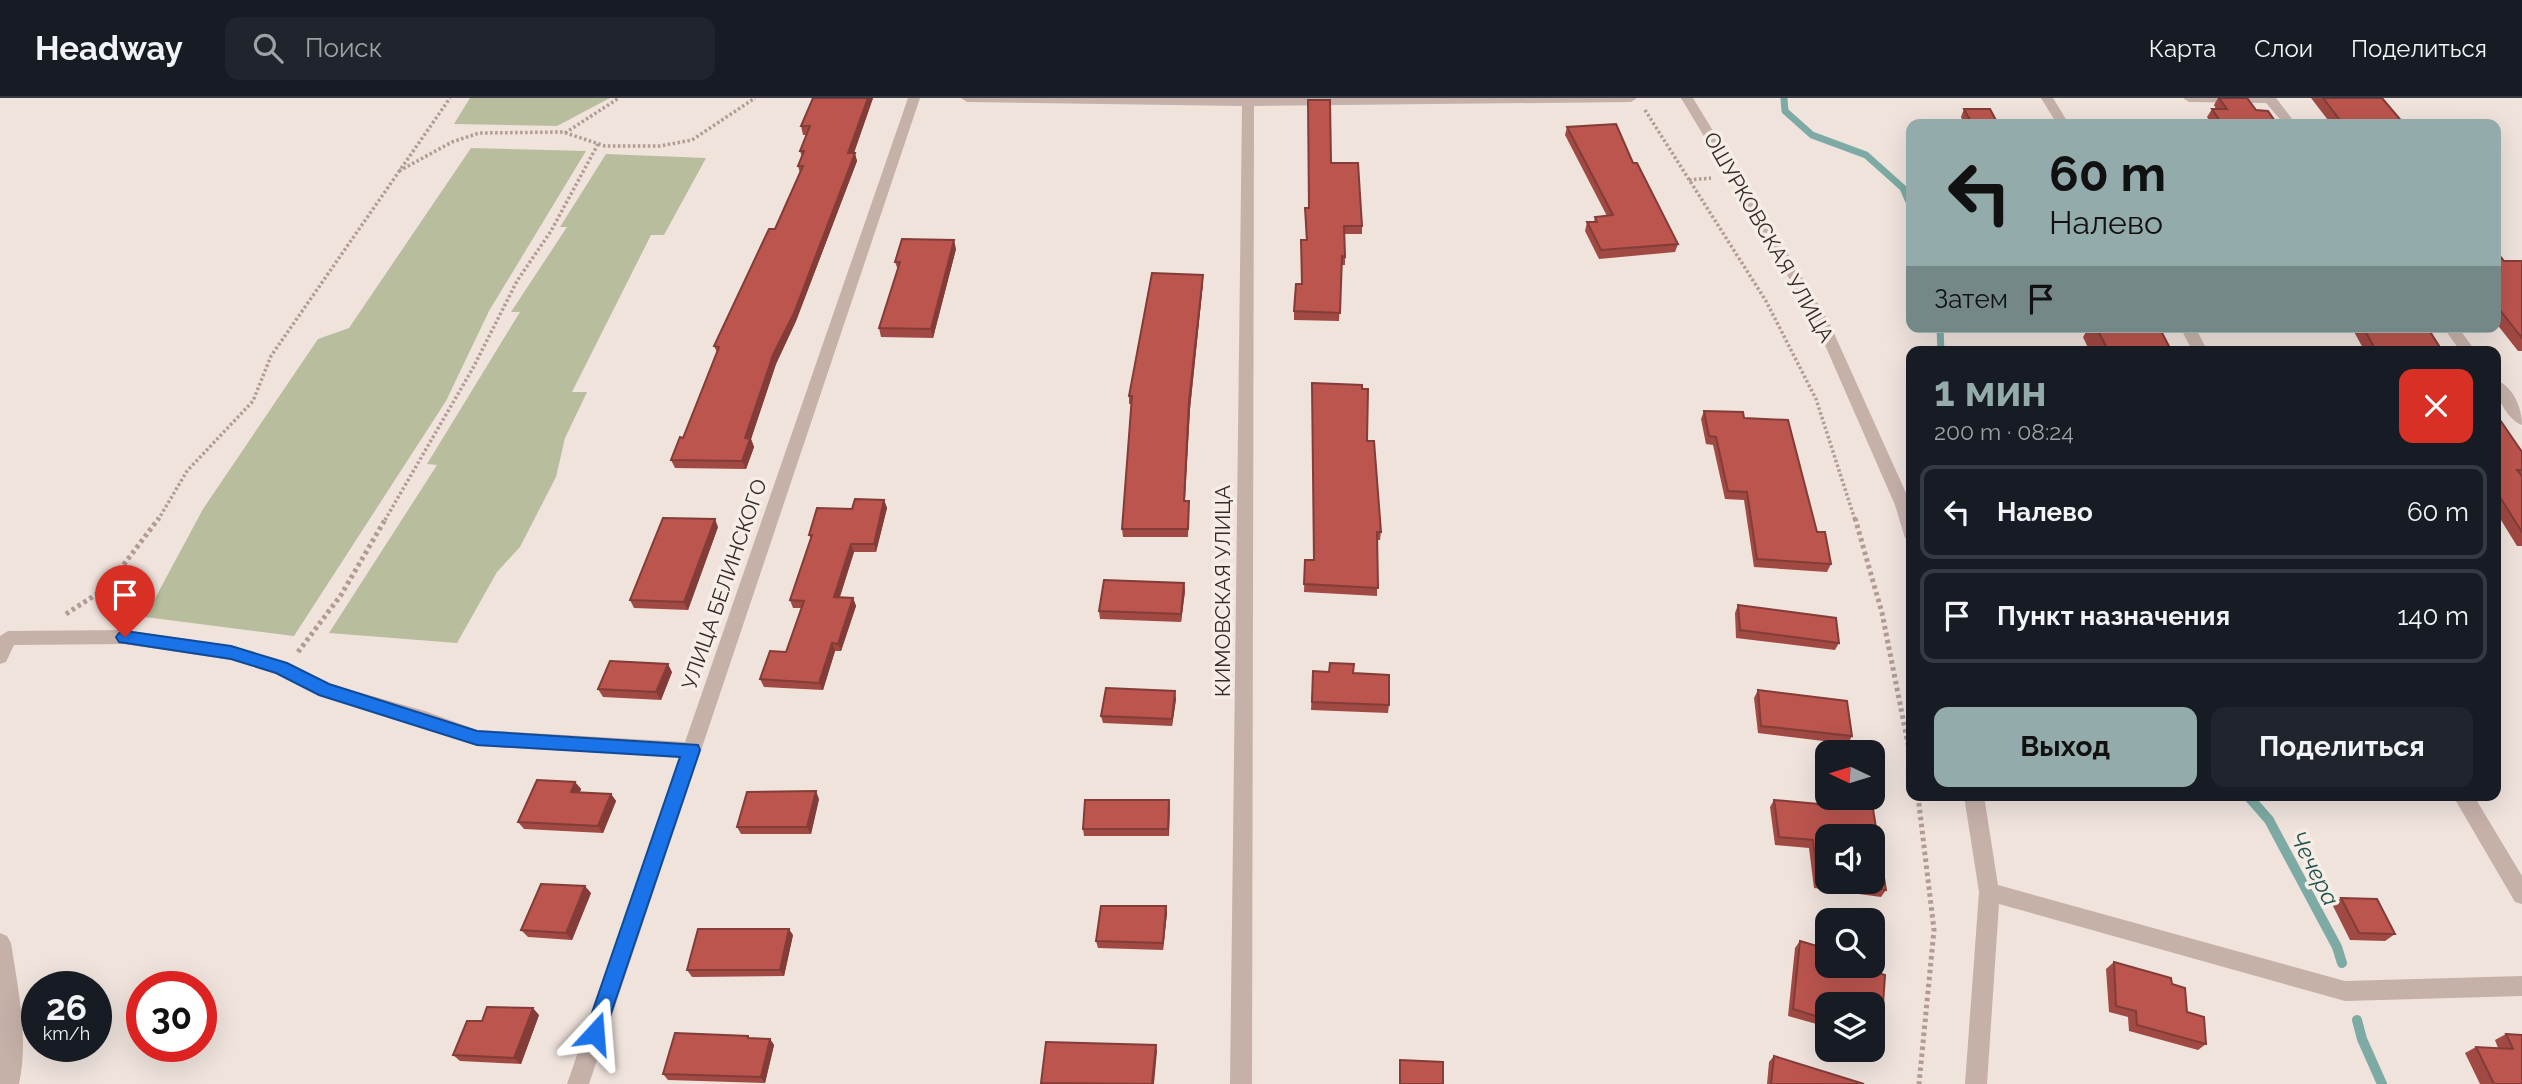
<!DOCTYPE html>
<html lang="ru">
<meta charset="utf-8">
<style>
:root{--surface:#171b24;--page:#20242c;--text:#f1f3f6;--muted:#9ea1a6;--line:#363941;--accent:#93abaa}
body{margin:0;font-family:Raleway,sans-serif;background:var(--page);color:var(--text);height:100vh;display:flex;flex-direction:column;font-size:26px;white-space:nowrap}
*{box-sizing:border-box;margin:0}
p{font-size:23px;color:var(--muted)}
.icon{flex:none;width:38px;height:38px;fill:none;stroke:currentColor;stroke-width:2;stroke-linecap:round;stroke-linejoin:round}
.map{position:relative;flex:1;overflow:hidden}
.drawer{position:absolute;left:1906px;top:248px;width:595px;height:455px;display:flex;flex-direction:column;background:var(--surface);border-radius:14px;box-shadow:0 7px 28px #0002}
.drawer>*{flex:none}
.guide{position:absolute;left:1906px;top:21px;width:595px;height:214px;border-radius:14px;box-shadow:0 7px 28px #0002;background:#93abaa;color:#111;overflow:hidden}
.needle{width:46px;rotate:274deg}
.buttons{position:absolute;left:1815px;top:642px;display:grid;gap:14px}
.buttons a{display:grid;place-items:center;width:70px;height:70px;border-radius:14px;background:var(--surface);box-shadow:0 7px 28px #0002;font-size:35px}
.speed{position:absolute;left:21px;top:873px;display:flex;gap:14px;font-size:35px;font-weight:700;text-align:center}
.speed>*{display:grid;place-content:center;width:91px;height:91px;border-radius:50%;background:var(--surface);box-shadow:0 7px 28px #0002;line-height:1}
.speed small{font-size:18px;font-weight:400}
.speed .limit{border:10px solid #d22;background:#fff;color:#111}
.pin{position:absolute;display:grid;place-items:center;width:60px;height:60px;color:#fff;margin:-72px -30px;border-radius:50% 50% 50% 0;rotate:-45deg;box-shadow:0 0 7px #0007}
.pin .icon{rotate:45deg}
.me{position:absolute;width:77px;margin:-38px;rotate:19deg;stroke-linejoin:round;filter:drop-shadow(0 0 5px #0008)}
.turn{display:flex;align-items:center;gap:24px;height:147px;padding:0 28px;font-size:32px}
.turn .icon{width:91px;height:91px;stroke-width:2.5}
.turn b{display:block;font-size:49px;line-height:60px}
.then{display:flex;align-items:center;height:66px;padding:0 28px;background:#0003;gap:14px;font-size:26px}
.round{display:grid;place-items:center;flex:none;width:74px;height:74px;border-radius:14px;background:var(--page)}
.summary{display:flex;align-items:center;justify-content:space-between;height:119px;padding:0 28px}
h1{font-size:42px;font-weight:700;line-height:52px;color:var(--accent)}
.action{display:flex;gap:14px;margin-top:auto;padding:14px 28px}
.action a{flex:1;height:80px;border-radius:14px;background:var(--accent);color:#111;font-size:28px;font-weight:700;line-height:80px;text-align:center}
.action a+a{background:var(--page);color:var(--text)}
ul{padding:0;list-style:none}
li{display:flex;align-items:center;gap:21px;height:94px;margin:0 14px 10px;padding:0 14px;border:4px solid var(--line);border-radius:14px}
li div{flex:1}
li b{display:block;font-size:26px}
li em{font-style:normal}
header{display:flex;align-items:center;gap:42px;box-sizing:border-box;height:98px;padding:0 35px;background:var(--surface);border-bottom:2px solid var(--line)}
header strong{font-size:33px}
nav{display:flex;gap:38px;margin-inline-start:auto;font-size:24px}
.search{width:490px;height:63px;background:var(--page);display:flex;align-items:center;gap:18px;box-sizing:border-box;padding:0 24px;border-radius:14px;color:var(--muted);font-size:26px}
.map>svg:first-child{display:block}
</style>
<header>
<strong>Headway</strong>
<div class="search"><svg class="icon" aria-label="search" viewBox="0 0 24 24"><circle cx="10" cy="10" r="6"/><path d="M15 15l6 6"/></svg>Поиск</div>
<nav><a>Карта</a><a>Слои</a><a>Поделиться</a></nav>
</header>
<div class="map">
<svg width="2522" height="986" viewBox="0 0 2522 986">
<rect width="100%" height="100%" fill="#efe3dc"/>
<g fill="#b8bd9d">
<path d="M470,0H610L557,28L454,26Z"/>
<path d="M471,50L586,53L489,213L446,303L294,538L145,519L203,411L318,241L349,230Z"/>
<path d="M606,56L706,60L664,137H651L572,294H587L565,340L556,379L520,449L497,474L457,545L329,535L437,367L427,366L520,214H511L567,129H560Z"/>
</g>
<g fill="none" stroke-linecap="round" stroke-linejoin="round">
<g stroke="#7daaa4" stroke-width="7">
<path d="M1784,1L1785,13L1812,37L1866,57L1903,90L1911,108"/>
<path d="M1940,229L1941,254"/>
</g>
<g stroke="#7daaa4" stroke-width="10">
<path d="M2248,698L2269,722L2337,849L2342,865"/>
<path d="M2357,922L2362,941L2382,986"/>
</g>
<g stroke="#b29b93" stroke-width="3.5" stroke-dasharray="2.5 2.5" stroke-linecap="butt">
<path d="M1645,12L1766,203L1816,301L1855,422"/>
<path d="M565,35L619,0"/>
<path d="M399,73L452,44L479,35L563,34L605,48H660L692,42L755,0"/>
<path d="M1689,82L1711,80"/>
<path d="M158,422L187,373L253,303L271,258L450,0"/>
<path d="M385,422L473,270L517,183L551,133L598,46"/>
</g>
<g stroke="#b29b93" stroke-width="5" stroke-dasharray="3.5 3.5" stroke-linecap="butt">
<path d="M1855,420L1882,515L1911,661"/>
<path d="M66,516L106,490L159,420"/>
<path d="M298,554L341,497L386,420"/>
<path d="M1918,698L1934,832L1919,986"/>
</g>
<g fill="#c6b1a9" fill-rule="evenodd">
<path d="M908,0H920L589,986H567L680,659L477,648L423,628L318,597L276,576L231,562L125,546L14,547L6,564L0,566V538L8,533L125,532L231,548L287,565L330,586L425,613L477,632L685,644Z"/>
<path d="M961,0H1637L1631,4L1254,8L1252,986H1230L1242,8L967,4Z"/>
<path d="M1681,0H1693L1828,222L1911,406V442L1905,440L1895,407L1814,222Z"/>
<path d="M2041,0H2053L2069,26H2057Z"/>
<path d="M2183,0H2276L2296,26H2284L2266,5L2189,4Z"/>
<path d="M2180,229H2195L2208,254H2193Z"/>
<path d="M2443,229H2458L2476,254H2461Z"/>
<path d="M2496,282C2513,288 2522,310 2522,327C2506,321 2495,297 2496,282Z"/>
<path d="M1964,698H1984L1998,787L2345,883L2522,878V898L2345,903L1999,806L1987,986H1965L1979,794Z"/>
<path d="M2453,698H2474L2522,778V806L2515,804Z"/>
<path d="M0,835L7,838L11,845C18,891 29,940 19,986H0Z"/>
</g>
</g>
<g fill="#a14943">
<path d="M813,0H873L854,55L857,63L796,223L776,266L751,341L754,349L746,371L675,370L671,362L683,340L717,254L714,248L775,131L800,75L798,68L802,59L800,53L806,37H803L801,28Z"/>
<path d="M2218,0H2247L2256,12L2277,26H2211L2207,19L2212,11H2216L2214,7Z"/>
<path d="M2311,0H2382L2404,26H2331Z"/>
<path d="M1964,11L1998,26H1964L1961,19Z"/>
<path d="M1567,29L1633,65L1678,146L1675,154L1599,161L1585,133L1587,124H1594L1595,119L1607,118L1565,37Z"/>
<path d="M1331,65L1362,128V136H1344L1345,159V167H1342L1339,223L1294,222V213L1302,186L1306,142L1305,110H1309Z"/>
<path d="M956,151L933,240L881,239L879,230L898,172L895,164Z"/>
<path d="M2496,153L2504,163H2522V253H2518L2496,225Z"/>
<path d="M1203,177V185L1190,311L1185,403L1189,411L1188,439H1123L1122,431L1131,306H1129V298Z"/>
<path d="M2089,229H2159L2172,254H2090L2083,239Z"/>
<path d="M2352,229H2427L2443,254H2365L2352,230Z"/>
<path d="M1704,313L1744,320L1817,434L1831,466L1827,474L1754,469L1744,402L1725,401L1713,347L1706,346L1701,321Z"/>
<path d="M2496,316L2522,354V448H2517L2496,414Z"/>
<path d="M1367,343L1381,434L1380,442H1377V498L1304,494L1305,462H1314Z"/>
<path d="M884,402L887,410L876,454H854L840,499L853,500L856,508L841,553H835L823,592L764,589L760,581L786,554L801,510H793L790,502L811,441L809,437L852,411Z"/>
<path d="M718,429L688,512L634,510L630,502Z"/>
<path d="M1184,485L1185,493L1181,524L1100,521L1099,513Z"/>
<path d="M1738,507L1839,545L1835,552L1736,540L1735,515Z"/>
<path d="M1313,573L1353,575L1389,607L1388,615L1311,612Z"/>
<path d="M672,574L661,602L603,599L598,591Z"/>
<path d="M1758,592L1852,638L1848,646L1758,635L1754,600Z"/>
<path d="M1176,601L1172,628L1103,625L1101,618Z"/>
<path d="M575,684L581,691L580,694L611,696L616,703L603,735L524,731L518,724Z"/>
<path d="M2292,698H2348L2342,703L2293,700Z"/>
<path d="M819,701L811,736H741L737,729Z"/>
<path d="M1169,702V738H1084L1083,731Z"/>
<path d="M1774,702L1886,792L1881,799L1814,790L1809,750L1775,747L1770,709Z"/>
<path d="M591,795L572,842L528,839L521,832Z"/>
<path d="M2341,800L2395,836L2385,843L2350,842L2332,806Z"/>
<path d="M1166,808L1167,815L1163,852L1098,850L1096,843Z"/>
<path d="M793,837L784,878L692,879L687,872Z"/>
<path d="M1800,843L1827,851V868H1853L1885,877L1882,923L1877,929L1872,928V906H1827V915L1825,914V921L1820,927L1788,918L1795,850Z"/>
<path d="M2114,864L2172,886L2187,914L2206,946L2198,952L2129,933L2128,919L2109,914L2106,871Z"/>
<path d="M539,917L521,966L460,963L453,957L482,923Z"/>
<path d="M2506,936L2522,937V986H2480L2465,955L2476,949L2498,950L2495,942Z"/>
<path d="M750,941H770L774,947L765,985L668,982L663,976Z"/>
<path d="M1774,958L1864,986H1767L1769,964Z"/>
<path d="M1400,962L1443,986H1399V968Z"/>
</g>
<g fill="#833c37">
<path d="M868,0H873L851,63L848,55Z"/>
<path d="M855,55L857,63L796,223L776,266L751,341L754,349L746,371L742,363L745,340L773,257Z"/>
<path d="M954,142L956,151L933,240L931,231Z"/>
<path d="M1203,177V185L1190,311L1184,411V403L1189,303Z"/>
<path d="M884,402L887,410L876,454L874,446Z"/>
<path d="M715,421L718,429L688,512L684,504Z"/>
<path d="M851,446L854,454L837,507L834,499Z"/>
<path d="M1184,485L1185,493L1181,524V516Z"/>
<path d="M853,500L856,508L841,553L838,546Z"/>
<path d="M832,545L835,553L823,592L819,585Z"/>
<path d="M668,566L672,574L661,602L656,594Z"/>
<path d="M1175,593L1176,601L1172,628V621Z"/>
<path d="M575,684L581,691L577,701L571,694Z"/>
<path d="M816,693L819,701L811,736L807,729Z"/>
<path d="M611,696L616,703L603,735L598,728Z"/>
<path d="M1169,702L1170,710L1169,738L1168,731Z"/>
<path d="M585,788L591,795L572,842L566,835Z"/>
<path d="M1166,808L1167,815L1163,852V845Z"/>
<path d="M789,831L793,837L784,878L780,872Z"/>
<path d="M533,910L539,917L521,966L514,960Z"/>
<path d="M770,941L774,947L765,985L761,979Z"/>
<path d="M1156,947L1157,953L1154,986H1152Z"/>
</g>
<g fill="#bb554e" stroke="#833c37" stroke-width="2" fill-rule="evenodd">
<path d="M813,0H868L848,55H855L794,215L773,257L745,340L750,341L742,363L671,362L680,339L683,340L719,249L714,248L769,131H775L803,68H798L804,53H800L810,28H801Z"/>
<path d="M2219,0H2247L2256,12L2268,13L2277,26H2222L2212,11H2227Z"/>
<path d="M2323,0H2382L2404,26H2343Z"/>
<path d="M1308,2H1330L1331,65H1358L1362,128H1344L1345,159L1342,158L1340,215L1294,213L1296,186H1302L1301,142H1307L1305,110H1309Z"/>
<path d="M1964,11H1990L1998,26H1972Z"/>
<path d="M1616,26L1633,65H1637L1678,146L1601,152L1587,124H1597L1595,119L1613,117L1567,29Z"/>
<path d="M902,141L954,142L931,231L879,230L900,164H895Z"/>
<path d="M2496,153L2504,163H2522V240L2496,207Z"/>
<path d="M1152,175L1203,177L1189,303L1184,403H1189L1188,431H1122L1132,298H1129Z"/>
<path d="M2096,229H2159L2172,254H2109Z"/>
<path d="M2363,229H2427L2443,254H2383L2381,251H2375Z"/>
<path d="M1312,285L1362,287V291H1368L1367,343H1374L1381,434H1377L1378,490L1304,486L1305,462H1314Z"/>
<path d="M1704,313L1743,314L1744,320L1788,322L1817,434H1825L1831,466L1757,461L1747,394L1728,393L1716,339L1709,338Z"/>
<path d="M2496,316L2522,354V372H2517L2522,378V434L2496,393Z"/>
<path d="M855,401L884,402L874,446H851L834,499L853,500L838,546L832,545L819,585L760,581L770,553L786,554L804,503L790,502L812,437H809L817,410L852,411Z"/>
<path d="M663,420L715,421L684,504L630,502Z"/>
<path d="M1104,482L1184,485L1181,516L1099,513Z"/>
<path d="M1738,507L1836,520L1839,545L1740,532Z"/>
<path d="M610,563L668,566L656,594L598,591Z"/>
<path d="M1330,565L1354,566L1353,575L1389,577V607L1312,604L1313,573L1329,574Z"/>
<path d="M1106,590L1175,593L1172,621L1101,618Z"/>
<path d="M1758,592L1847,603L1852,638L1761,628Z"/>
<path d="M537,682L575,684L571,694L611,696L598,728L518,724Z"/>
<path d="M816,693L807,729H737L747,694Z"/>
<path d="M1085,702H1169L1168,731H1083Z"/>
<path d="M1774,702L1873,711L1886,792L1818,783L1813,742L1779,739ZM1827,738H1872V784H1827Z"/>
<path d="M541,786L585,788L566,835L521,832Z"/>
<path d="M2341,800L2377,801L2395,836L2359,835Z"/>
<path d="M1101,808H1166L1163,845L1096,843Z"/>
<path d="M698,831H789L780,872H687Z"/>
<path d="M1800,843L1827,851V868H1853L1885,877L1882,923L1872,920V906H1826L1825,921L1793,911Z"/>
<path d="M2114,864L2171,880L2172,886L2185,890L2187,914L2204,919L2206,946L2137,927L2136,913L2116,908Z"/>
<path d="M487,909L533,910L514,960L453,957L467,923H482Z"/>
<path d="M675,935L748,938V940L770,941L761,979L663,976Z"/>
<path d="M2506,936L2522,937V986H2494L2476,949L2513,951Z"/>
<path d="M1046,944L1156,947L1152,986L1041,985Z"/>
<path d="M1774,958L1864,986H1771Z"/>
<path d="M1400,962L1443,964V986H1400Z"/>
</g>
<path fill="#1a73e8" stroke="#114b97" stroke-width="2" d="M125,533L231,548L287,565L329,586L477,633L698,647L700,652L602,942L595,944L588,942L585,935L680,659L477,647L319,597L276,575L231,561L119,544L116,539L119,535Z"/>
<g text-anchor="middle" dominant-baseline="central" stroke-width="7" stroke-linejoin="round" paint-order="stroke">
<g font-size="21" fill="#342a28" stroke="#f7ede7">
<text transform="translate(1769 139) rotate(60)">ОШУРКОВСКАЯ УЛИЦА</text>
<text transform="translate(724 486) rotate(-71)">УЛИЦА БЕЛИНСКОГО</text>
<text transform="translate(1222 493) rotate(-90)">КИМОВСКАЯ УЛИЦА</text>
</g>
<g font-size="23" font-style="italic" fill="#21524c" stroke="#f7ede7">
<text transform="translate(2315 770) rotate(63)">Чечера</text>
</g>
</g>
</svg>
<div class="buttons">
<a><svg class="needle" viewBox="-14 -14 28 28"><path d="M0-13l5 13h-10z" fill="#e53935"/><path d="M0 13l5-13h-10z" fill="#9ea1a6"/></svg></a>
<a><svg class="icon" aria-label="sound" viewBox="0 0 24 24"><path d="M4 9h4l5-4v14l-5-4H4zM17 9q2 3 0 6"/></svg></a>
<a><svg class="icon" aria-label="search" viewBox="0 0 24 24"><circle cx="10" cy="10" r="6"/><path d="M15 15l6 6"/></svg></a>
<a><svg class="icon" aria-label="layers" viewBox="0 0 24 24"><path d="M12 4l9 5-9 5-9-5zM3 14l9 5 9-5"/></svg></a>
</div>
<div class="speed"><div>26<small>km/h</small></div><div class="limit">30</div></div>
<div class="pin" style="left:125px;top:539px;background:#d93025"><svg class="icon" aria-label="arrive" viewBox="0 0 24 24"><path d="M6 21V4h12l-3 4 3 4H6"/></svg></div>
<svg class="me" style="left:595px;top:935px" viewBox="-20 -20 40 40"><path d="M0-17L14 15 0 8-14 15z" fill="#1a73e8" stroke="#fff" stroke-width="4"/></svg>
<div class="guide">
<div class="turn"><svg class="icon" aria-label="left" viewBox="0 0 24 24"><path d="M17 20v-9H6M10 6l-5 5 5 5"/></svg><div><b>60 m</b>Налево</div></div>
<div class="then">Затем<svg class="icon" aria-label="arrive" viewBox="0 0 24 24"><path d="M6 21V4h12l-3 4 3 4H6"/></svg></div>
</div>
<section class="drawer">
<div class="summary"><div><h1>1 мин</h1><p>200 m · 08:24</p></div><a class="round" style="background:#d93025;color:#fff"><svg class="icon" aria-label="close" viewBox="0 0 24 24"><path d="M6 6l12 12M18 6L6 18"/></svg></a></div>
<ul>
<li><svg class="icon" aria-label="left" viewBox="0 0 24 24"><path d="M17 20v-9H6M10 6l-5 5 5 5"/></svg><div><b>Налево</b></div><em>60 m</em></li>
<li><svg class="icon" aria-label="arrive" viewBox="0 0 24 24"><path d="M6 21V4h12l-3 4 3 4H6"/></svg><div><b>Пункт назначения</b></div><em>140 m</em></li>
</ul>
<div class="action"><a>Выход</a><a>Поделиться</a></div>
</section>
</div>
